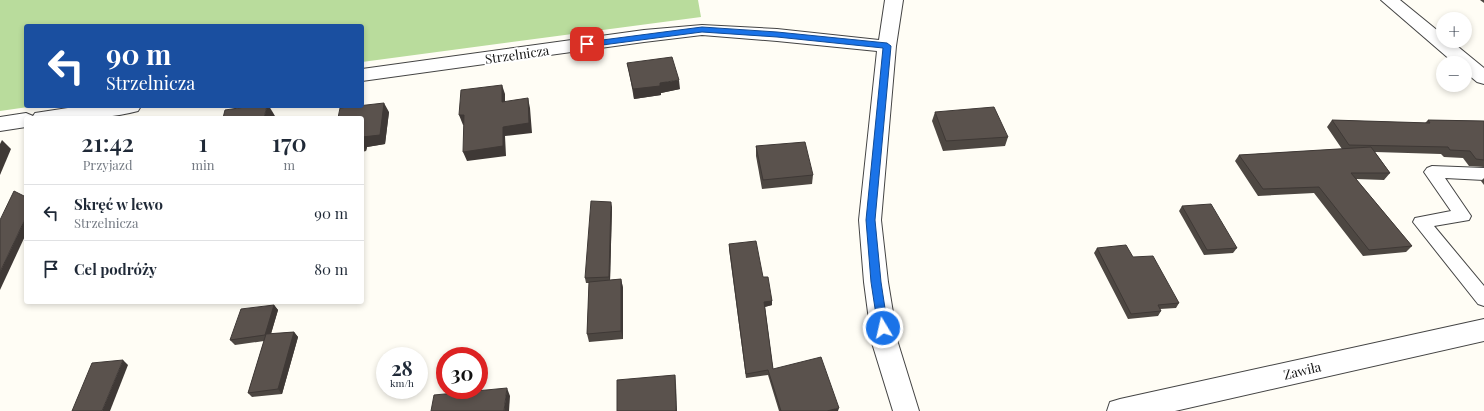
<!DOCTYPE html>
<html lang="pl">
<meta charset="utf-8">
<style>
:root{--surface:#fff;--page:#f2f2f3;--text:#1f2937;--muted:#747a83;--line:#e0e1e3}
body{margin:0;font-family:"Playfair Display",serif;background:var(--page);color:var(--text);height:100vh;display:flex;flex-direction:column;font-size:15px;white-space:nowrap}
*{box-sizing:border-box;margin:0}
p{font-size:13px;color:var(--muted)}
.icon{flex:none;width:22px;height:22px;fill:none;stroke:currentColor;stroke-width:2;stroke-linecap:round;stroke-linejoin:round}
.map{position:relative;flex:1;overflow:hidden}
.side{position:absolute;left:24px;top:116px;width:340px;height:188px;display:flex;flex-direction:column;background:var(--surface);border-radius:4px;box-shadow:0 2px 6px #0003}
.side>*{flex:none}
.top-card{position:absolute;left:24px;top:24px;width:340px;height:84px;border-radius:4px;box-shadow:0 2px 6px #0003;background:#1a4fa0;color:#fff;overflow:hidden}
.tools{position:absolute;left:1436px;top:12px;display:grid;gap:8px}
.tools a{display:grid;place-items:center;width:36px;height:36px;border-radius:50%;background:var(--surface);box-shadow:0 2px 6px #0003;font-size:20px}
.speed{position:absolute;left:376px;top:347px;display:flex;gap:8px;font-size:20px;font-weight:700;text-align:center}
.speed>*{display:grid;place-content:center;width:52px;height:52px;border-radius:50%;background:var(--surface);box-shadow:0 2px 6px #0003;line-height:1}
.speed small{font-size:10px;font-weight:400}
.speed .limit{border:6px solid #d22;background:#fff;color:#111}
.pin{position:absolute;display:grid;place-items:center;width:34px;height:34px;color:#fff;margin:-17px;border-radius:8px;box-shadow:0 2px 6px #0006}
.me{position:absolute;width:44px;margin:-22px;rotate:351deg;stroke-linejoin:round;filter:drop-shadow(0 0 3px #0008)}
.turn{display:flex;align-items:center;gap:14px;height:84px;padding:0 16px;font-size:18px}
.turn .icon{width:52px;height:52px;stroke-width:2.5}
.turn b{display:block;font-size:28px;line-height:34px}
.eta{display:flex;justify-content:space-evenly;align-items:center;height:68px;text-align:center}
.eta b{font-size:24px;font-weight:600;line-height:28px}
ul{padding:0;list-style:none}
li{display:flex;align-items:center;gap:12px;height:56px;padding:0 16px;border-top:1px solid var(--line)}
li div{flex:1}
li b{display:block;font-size:15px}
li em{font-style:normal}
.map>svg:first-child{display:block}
</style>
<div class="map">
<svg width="1484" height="411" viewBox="0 0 1484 411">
<rect width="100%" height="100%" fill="#fffdf5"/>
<path fill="#b9dc9c" d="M0,0H698L701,17L362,62V26H26V106H35L0,111Z"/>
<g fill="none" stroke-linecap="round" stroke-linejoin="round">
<g stroke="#444" stroke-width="2">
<path id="service" d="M1432,166L1484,168V180L1445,178L1471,216L1469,220L1434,226L1484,286V306L1478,304L1413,222L1415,218L1451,211L1424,172L1427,168Z"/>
</g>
<g stroke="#444" stroke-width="2">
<g id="minor">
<path d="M885,0H903L896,46L881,220L888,282L898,343L919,411H893L872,343L864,282L859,220L877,51L777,41L702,35L644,42L362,81V69L644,30L702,25L777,29L879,40Z"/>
<path d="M1381,0H1400L1443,35V41H1451L1484,68V84L1477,82L1465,72V63H1454Z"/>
<path d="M81,106H141L138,111C102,121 63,118 26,118V127L0,131V117L26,113L33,116L35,113Z"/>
<path d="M1484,319V341L1175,411H1107L1110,402L1120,399Z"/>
</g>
</g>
<use href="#service" fill="#fff" fill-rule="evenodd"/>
<use href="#minor" fill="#fff" fill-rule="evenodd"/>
</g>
<g fill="#4d4742">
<path d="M1480,0H1484V3Z"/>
<path d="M627,63L680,89L661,93V95L634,99L629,72Z"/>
<path d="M389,112L385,144L367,147L366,151L362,152V118Z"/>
<path d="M935,112L1008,137L1005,146L943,151L932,121Z"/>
<path d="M1332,120L1425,123L1428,120L1484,121V167L1469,166L1463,158L1444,157L1441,154L1375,152L1390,173L1384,180L1356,179L1412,246L1406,252L1363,256L1314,193L1258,196L1235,161L1239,155L1342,149L1327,127Z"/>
<path d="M756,146L813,175L812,184L762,189L756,156Z"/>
<path d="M1484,178V185L1481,181Z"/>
<path d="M1182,206L1237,248L1233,253L1204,255L1179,211Z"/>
<path d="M612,207L610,280L621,279L623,288V339L589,342L587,334L589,283H586L585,278Z"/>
<path d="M729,244L763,277L772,301V305L765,307L773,369L838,411H779L768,375L746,378L729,249Z"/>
<path d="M1097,248L1133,257L1179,303L1176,308L1160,309L1161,311L1158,316L1128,319L1094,253Z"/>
<path d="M274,305L278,310L271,334L294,332L298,337L282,394L252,397L248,393L264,341L235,345L230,340Z"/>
</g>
<g fill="#3f3936">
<path d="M679,80L680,89L661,93V95L634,99L633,89L660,83Z"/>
<path d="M502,85L505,94V111L502,102Z"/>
<path d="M528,98L530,108L532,133L505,136L506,156L467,161L463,152L503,127Z"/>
<path d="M384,103L389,112L385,144L367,147L366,151L362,143V137Z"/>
<path d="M267,106H269L275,116L274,118H264Z"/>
<path d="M459,115H464L468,124L463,125Z"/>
<path d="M2,140L11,149L0,175V144Z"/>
<path d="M611,202L612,207L610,282L609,277Z"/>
<path d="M26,217V234L0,290V272Z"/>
<path d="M621,279L623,288V339L621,331Z"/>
<path d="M772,301V305L764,307V302Z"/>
<path d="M274,305L278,310L269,340L265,335Z"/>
<path d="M294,332L298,337L282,394L278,389Z"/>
<path d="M123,360L128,365L110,411H102Z"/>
<path d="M675,375L676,384L677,411H676Z"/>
<path d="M507,388L510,396L509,411H504Z"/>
<path d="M839,408L838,411H827Z"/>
</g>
<g fill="#5a524d" stroke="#3f3936">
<path d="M672,57L679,80L660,83V86L633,89L627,63Z"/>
<path d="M502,85V102L528,98L529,123L503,127V146L463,152L464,115H459L461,90Z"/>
<path d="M384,103L380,135L362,137V139V118H338L340,108Z"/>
<path d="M252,106H267L264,118H223L225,110Z"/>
<path d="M994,107L1008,137L946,141L935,112Z"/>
<path d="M1332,120L1430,123L1428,120L1484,121V160L1476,159L1470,151L1450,150L1448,147L1349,145Z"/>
<path d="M805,142L813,175L763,180L756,146Z"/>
<path d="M1371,147L1390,173H1351L1412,246L1369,250L1319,187L1263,189L1239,155Z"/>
<path d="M14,191L26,197V217L0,272V220Z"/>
<path d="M591,201L611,202L609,277L585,278Z"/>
<path d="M1211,204L1237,248L1207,250L1182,206Z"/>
<path d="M756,241L763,277H768L772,301L764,302L773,369L821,357L839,408L827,411H781L768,370L746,374L729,244Z"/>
<path d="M1126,245L1133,257L1153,256L1179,303L1158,305L1161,311L1131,314L1097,248Z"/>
<path d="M621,279V331L587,334L589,282Z"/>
<path d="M274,305L265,335L230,340L241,309Z"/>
<path d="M294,332L278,389L248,393L266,334Z"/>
<path d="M123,360L102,411H72L92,363Z"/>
<path d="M675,375L676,411H617V380Z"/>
<path d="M507,388L504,411H431L434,395Z"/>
</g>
<path fill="#1a73e8" stroke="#114b97" d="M702,27L777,32L887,43L891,46L875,220L881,282L888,328L887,331L883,332L879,331L878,328L871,282L866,220L883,48L777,37L702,32L587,47L583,44L587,42Z"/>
<g text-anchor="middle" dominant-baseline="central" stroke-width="4" stroke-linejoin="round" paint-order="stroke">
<g font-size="13" fill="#111" stroke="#fff">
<text transform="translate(517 54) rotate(-8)">Strzelnicza</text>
<text transform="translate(1302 370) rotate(-13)">Zawiła</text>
</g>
</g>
</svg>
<div class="tools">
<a>+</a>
<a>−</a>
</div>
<div class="speed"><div>28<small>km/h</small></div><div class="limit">30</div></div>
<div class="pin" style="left:587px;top:44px;background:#d93025"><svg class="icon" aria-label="arrive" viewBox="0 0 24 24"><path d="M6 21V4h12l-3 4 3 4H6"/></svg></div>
<svg class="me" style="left:883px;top:328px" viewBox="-20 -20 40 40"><circle r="17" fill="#1a73e8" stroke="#fff" stroke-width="3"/><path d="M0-11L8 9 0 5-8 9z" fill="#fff"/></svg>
<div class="top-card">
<div class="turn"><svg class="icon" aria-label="left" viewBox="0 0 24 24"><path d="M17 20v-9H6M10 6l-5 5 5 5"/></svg><div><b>90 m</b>Strzelnicza</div></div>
</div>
<section class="side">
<div class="eta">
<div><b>21:42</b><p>Przyjazd</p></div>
<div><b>1</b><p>min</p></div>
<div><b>170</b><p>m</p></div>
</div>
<ul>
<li><svg class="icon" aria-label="left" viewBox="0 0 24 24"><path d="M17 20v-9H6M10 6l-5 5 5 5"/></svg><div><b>Skręć w lewo</b><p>Strzelnicza</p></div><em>90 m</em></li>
<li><svg class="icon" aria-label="arrive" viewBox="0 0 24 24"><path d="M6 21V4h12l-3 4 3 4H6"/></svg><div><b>Cel podróży</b></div><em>80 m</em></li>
</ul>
</section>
</div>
